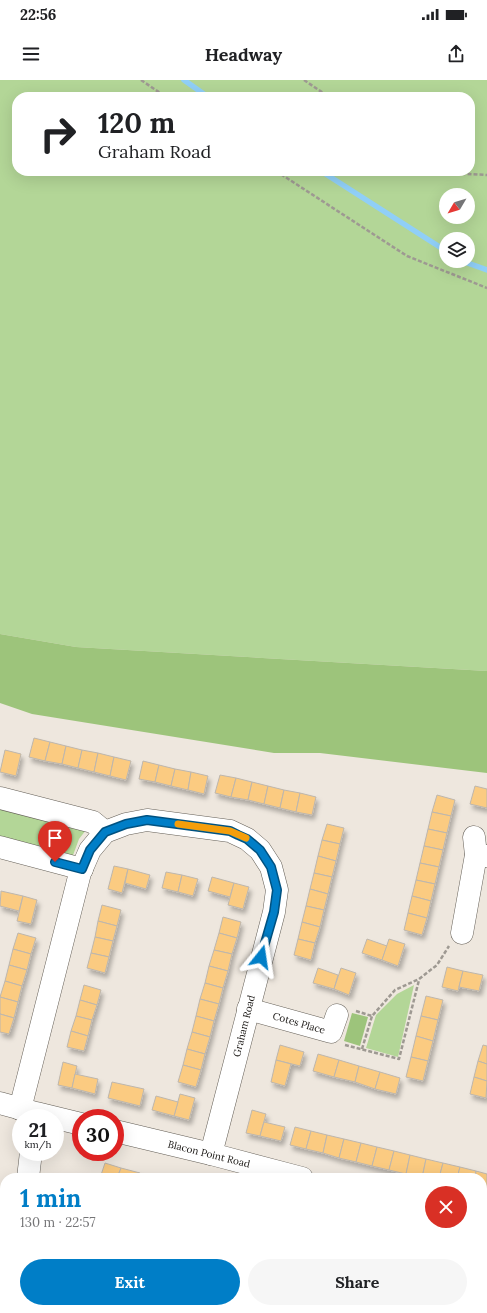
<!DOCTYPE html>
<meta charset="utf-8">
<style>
:root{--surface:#fff;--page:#f6f6f6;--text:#202124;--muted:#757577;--accent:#007ec7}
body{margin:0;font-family:Lora,serif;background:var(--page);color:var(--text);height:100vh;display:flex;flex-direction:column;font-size:15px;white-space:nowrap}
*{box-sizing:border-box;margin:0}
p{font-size:13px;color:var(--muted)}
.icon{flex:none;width:22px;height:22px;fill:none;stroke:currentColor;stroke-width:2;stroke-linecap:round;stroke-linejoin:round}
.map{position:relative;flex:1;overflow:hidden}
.sheet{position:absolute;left:0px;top:1093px;width:487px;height:140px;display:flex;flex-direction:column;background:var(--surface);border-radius:16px 16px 0 0;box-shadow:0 4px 16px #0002}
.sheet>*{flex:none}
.hud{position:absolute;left:12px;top:12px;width:463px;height:84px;border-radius:16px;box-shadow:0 4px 16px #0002;background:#fff;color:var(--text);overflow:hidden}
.needle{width:26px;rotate:232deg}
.controls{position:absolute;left:439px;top:108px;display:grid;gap:8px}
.controls a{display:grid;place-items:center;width:36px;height:36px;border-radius:50%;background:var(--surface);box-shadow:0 4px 16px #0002;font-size:20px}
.speed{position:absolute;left:12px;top:1029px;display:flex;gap:8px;font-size:20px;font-weight:700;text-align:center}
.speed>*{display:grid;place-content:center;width:52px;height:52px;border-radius:50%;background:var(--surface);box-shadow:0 4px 16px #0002;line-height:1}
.speed small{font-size:10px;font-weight:400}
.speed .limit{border:6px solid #d22;background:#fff;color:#111}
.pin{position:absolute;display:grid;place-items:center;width:34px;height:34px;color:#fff;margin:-41px -17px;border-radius:50% 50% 50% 0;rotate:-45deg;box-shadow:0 0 4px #0007}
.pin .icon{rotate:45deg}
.me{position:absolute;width:44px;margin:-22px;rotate:15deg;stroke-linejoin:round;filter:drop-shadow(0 0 3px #0008)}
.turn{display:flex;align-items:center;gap:14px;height:84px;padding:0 20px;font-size:18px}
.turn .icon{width:52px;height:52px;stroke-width:2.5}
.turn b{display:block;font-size:28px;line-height:34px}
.round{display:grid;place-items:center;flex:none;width:42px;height:42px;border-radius:21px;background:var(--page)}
.overview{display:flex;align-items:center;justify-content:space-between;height:68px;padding:0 20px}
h1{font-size:24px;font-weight:700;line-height:30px;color:var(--accent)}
.cta{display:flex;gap:8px;margin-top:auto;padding:8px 20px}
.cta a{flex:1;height:46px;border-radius:24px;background:var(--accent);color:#fff;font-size:16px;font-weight:700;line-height:46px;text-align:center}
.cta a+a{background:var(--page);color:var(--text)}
.status{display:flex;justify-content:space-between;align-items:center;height:28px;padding:0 20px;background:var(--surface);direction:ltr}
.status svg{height:11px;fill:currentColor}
header{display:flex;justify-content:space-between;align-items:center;height:52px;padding:0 20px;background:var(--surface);font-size:18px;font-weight:700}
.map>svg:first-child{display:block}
</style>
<div class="status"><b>22:56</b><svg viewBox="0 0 49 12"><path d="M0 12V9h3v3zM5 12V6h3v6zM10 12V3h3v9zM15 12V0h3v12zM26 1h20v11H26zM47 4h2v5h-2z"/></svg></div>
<header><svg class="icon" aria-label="menu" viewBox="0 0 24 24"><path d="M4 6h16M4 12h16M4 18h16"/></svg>Headway<svg class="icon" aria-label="share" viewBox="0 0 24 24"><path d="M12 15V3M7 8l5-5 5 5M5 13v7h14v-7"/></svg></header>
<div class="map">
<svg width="487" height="1233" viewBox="0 0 487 1233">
<defs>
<filter id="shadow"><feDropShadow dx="2.5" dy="4.5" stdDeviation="2" flood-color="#0004"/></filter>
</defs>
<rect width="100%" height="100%" fill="#eee7de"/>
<g fill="#b3d697" fill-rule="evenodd">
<path d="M0,0H487V591L76,567L0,554ZM17,17H470V91H17ZM446,115H468V137H446ZM446,159H468V181H446Z"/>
<path d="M0,727L86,750L79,759L72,778L0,758Z"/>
<path d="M414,905L398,977L366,968L376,935L397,914Z"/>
</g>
<g fill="#9dc47b">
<path d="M0,554L76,567L487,591V693L320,673H274L32,634L0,623Z"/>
<path d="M352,933L368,937L360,966L344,961Z"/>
</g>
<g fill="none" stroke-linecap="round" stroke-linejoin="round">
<g stroke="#90cff7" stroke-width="5.5">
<path d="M184,0L208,17"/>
<path d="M321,91L446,171"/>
<path d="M462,181L487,190"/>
</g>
</g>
<g fill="#fbcb81" stroke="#bdb6ad" filter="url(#shadow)">
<path d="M34,658L50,662L45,681L29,677Z"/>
<path d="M50,662L66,666L62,684L45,681Z"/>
<path d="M66,666L82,670L78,688L62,684Z"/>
<path d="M5,670L21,674L16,696L0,692Z"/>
<path d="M82,670L98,673L94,692L78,688Z"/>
<path d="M98,673L114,677L110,696L94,692Z"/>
<path d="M114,677L131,681L126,700L110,696Z"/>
<path d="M143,681L159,685L155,702L139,699Z"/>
<path d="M159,685L175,689L171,706L155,702Z"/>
<path d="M175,689L191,692L188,710L171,706Z"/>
<path d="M191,692L208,696L204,714L188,710Z"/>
<path d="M220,695L236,698L231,717L215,713Z"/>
<path d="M236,698L252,702L248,720L231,717Z"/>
<path d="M252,702L268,706L264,724L248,720Z"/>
<path d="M268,706L284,710L280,728L264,724Z"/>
<path d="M475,706L487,709V728L470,724Z"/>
<path d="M284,710L300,713L296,732L280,728Z"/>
<path d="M300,713L316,717L312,735L296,732Z"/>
<path d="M437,715L455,720L451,736L432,732Z"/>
<path d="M432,732L451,736L447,753L428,749Z"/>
<path d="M327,744L344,748L340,764L322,760Z"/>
<path d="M428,749L447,753L443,770L424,766Z"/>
<path d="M322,760L340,764L336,781L318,776Z"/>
<path d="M424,766L443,770L439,787L420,783Z"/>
<path d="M318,776L336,781L332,797L314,793Z"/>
<path d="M420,783L439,787L435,804L416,800Z"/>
<path d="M114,786L128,789L122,813L108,809Z"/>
<path d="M128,789L150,795L146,809L125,803Z"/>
<path d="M166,792L182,795L178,812L162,808Z"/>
<path d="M314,793L332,797L328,814L310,809Z"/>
<path d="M182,795L198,799L193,816L178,812Z"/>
<path d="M212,797L234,803L230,817L208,811Z"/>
<path d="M416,800L435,804L431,821L412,816Z"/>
<path d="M234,803L249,807L243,829L228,825Z"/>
<path d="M310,809L328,814L324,830L306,826Z"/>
<path d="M1,811L23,816L19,831L0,826Z"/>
<path d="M23,816L37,820L31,844L17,841Z"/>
<path d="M412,816L431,821L427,838L408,833Z"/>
<path d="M102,825L121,830L117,846L98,841Z"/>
<path d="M306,826L324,830L320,847L302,842Z"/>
<path d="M408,833L427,838L422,855L404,850Z"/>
<path d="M223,837L241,842L237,858L219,853Z"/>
<path d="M98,841L117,846L113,861L95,857Z"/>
<path d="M302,842L320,847L315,863L298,859Z"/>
<path d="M18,853L36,858L31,874L13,869Z"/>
<path d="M219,853L237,858L232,874L214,870Z"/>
<path d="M95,857L113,861L109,877L91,873Z"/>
<path d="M298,859L315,863L311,880L294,875Z"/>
<path d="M367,859L387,866L382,880L362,873Z"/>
<path d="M389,859L405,864L398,886L382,880Z"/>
<path d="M13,869L31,874L27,890L9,885Z"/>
<path d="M214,870L232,874L228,891L209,886Z"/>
<path d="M91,873L109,877L105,893L87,888Z"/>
<path d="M9,885L27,890L22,906L5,901Z"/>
<path d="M209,886L228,891L223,908L205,903Z"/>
<path d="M447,887L463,891L458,911L442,907Z"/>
<path d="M318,888L338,895L334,909L313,903Z"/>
<path d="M341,888L356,893L349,915L334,909Z"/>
<path d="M463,891L483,895L479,911L459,907Z"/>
<path d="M5,901L22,906L18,922L0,917Z"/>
<path d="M205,903L223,908L219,924L200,919Z"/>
<path d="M84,905L101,910L97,925L80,920Z"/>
<path d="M426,916L443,920L438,940L421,936Z"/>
<path d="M0,917L18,922L14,938L0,934Z"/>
<path d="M200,919L219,924L214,941L196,936Z"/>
<path d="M80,920L97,925L92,940L76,936Z"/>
<path d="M0,934L14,938L9,954L0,952Z"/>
<path d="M76,936L92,940L88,956L71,951Z"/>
<path d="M196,936L214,941L210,957L192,952Z"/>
<path d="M421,936L438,940L433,961L416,956Z"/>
<path d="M71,951L88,956L84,971L67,967Z"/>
<path d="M192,952L210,957L205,974L187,969Z"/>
<path d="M416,956L433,961L428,981L411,977Z"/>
<path d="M280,965L304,972L300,986L276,980Z"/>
<path d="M483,965L487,966V984L478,981Z"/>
<path d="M187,969L205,974L201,990L183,985Z"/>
<path d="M318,974L339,980L334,997L313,991Z"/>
<path d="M411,977L428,981L423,1001L406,997Z"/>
<path d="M276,980L291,984L285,1006L271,1002Z"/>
<path d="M339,980L359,986L355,1002L334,997Z"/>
<path d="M478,981L487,984V1001L474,997Z"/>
<path d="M63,982L77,986L72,1008L58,1005Z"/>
<path d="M183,985L201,990L196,1007L178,1002Z"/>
<path d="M359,986L380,992L375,1009L355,1002Z"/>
<path d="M380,992L400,998L396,1014L375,1009Z"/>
<path d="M75,994L98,999L95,1014L72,1008Z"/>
<path d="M474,997L487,1001L486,1018L470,1014Z"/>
<path d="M112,1002L144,1009L140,1026L108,1018Z"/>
<path d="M180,1014L195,1018L189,1040L174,1036Z"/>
<path d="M156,1016L178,1022L174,1036L152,1030Z"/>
<path d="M252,1030L266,1034L260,1056L246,1053Z"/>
<path d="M264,1042L285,1047L281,1061L260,1056Z"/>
<path d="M295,1047L311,1051L306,1069L290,1065Z"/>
<path d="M311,1051L327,1055L323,1073L306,1069Z"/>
<path d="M327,1055L344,1059L339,1078L323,1073Z"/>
<path d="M344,1059L361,1063L356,1082L339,1078Z"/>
<path d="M361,1063L377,1067L372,1086L356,1082Z"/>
<path d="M377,1067L394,1071L389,1090L372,1086Z"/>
<path d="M394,1071L410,1075L406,1094L389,1090Z"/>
<path d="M410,1075L426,1079L422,1098L406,1094Z"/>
<path d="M426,1079L443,1083L439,1098H422Z"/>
<path d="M105,1083L121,1088L117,1098H100Z"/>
<path d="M443,1083L460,1087L457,1098H439Z"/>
<path d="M460,1087L476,1091L475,1098H457Z"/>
<path d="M121,1088L140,1093L139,1098H117Z"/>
<path d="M476,1091L487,1094V1114L482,1113V1098H475Z"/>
<path d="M482,1179L487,1180V1201L482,1199Z"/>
<path d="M233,1228H250L249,1232L233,1230Z"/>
<path d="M250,1228H267L266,1233L249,1232Z"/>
<path d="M267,1228H284L283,1233H266Z"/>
<path d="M284,1228H301L300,1233H283Z"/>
<path d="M301,1228H318L317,1233H300Z"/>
<path d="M318,1228H334V1233H317Z"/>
</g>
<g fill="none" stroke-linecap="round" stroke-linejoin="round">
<g stroke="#645f57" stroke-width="23">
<g id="minor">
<path d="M0,718L93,742L105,752"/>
<path d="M474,757L476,775"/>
<path d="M0,767L82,789"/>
<path d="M462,853L476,775L487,776"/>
<path d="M248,929L331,952L337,935"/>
<path d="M0,1023L36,1033L81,1044"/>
<path d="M20,1029L80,793L90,770L105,752L126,744L147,740L230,751L247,759L260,770L271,787L277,810L274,832L211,1074"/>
<path d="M115,1051L211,1074L302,1098"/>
<path d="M28,1098L31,1072"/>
<path d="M482,1146L487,1147"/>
<path d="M24,1228L53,1233"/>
</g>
</g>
<g stroke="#9e9992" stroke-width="2.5" stroke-dasharray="4 2" stroke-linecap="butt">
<path d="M141,0L166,17"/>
<path d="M304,0L329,17"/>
<path d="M276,91L407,176L487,208"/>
<path d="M444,91L448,93L487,95"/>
<path d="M356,931L372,936L395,910L419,899L437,885L449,866"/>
<path d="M345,965L399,979L419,900"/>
<path d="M362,969L372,936"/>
</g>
<use href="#minor" stroke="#fff" stroke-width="22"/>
</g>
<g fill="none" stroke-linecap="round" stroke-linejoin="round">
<g stroke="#005281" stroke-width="10">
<path id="route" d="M55,782L82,789L90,770L105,752L126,744L147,740L230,751L238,755L247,759L260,770L271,787L277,810L274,832L261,877"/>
</g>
<use href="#route" stroke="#007ec7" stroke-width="7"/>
<path stroke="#f59e0b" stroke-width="7" d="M178,744L230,751L246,758"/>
</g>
<g text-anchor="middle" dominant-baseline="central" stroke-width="3" stroke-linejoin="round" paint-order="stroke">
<g font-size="10" fill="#191613" stroke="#fff">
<text transform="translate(299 943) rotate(16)">Cotes Place</text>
<text transform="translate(244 946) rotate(-76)">Graham Road</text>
<text transform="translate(209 1074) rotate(14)">Blacon Point Road</text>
</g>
</g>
</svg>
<div class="controls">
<a><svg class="needle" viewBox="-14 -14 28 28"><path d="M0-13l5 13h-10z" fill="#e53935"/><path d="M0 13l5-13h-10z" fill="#757577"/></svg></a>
<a><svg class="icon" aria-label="layers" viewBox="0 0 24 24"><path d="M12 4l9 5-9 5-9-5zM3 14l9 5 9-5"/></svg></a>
</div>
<div class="speed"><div>21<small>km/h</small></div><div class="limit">30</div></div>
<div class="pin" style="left:55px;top:782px;background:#d93025"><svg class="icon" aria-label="arrive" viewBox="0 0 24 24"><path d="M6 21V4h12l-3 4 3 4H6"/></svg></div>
<svg class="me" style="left:261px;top:877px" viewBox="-20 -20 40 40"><path d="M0-17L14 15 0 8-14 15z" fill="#007ec7" stroke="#fff" stroke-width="4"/></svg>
<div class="hud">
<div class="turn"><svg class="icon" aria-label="right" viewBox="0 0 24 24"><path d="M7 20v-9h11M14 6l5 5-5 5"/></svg><div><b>120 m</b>Graham Road</div></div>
</div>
<section class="sheet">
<div class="overview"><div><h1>1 min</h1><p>130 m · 22:57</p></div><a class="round" style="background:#d93025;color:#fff"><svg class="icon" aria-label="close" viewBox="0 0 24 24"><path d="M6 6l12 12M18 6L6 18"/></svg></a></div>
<div class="cta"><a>Exit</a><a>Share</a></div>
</section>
</div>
